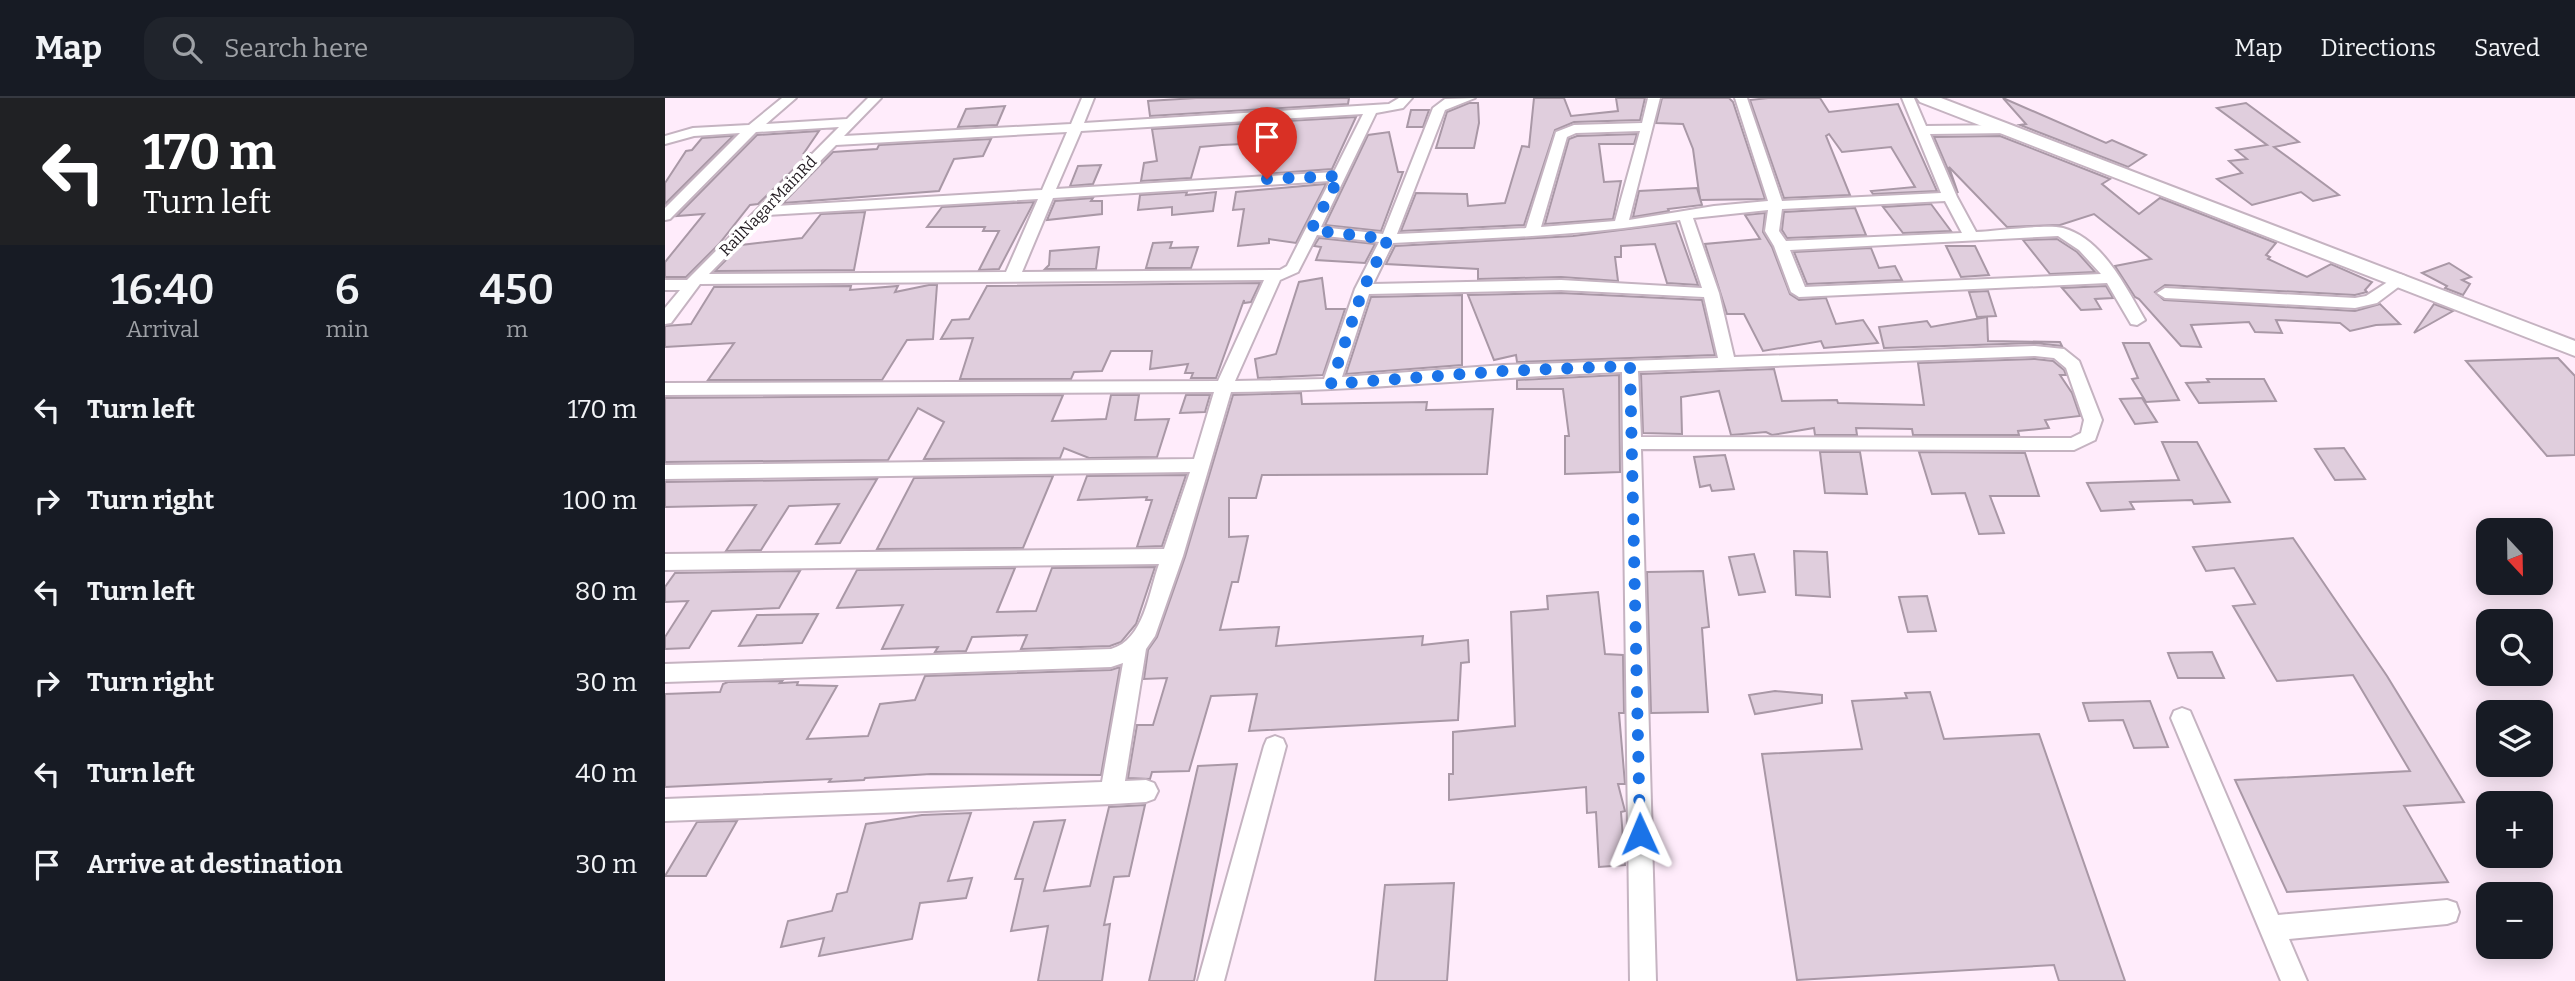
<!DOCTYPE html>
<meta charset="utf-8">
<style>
:root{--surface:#171b24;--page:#20242c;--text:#f1f3f6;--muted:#9ea1a6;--line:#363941}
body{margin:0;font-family:Bitter,serif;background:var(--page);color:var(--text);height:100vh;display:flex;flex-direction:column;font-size:26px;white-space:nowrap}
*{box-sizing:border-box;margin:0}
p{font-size:23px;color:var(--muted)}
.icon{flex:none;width:38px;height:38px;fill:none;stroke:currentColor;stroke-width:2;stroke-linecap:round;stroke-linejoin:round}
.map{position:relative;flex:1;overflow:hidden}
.details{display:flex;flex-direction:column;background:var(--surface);width:665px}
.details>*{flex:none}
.guide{background:#202124;color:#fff;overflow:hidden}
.needle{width:46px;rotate:158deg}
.fabs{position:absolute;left:1811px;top:420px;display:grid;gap:14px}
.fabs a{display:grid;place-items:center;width:77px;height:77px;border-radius:14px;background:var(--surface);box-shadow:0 4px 18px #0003;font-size:35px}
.pin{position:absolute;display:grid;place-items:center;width:60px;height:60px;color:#fff;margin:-72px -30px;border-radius:50% 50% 50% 0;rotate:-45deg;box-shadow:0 0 7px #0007}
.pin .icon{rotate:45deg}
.me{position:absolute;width:77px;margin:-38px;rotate:359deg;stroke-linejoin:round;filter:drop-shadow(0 0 5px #0008)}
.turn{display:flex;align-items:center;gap:24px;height:147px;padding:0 28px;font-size:32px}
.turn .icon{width:91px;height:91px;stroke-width:2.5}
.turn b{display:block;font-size:49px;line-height:60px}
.eta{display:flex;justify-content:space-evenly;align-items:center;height:119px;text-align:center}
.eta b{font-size:42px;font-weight:600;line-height:49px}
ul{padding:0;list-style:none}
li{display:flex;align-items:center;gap:21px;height:91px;padding:0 28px}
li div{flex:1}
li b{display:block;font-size:26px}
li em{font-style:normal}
header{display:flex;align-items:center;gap:42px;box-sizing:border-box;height:98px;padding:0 35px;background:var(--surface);border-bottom:2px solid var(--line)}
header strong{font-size:33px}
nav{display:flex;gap:38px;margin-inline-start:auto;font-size:24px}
.search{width:490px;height:63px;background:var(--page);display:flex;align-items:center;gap:18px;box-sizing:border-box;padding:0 24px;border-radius:21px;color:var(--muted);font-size:26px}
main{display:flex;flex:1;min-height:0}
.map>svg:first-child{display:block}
</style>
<header>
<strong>Map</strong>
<div class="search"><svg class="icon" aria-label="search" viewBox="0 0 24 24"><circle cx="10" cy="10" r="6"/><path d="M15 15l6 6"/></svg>Search here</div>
<nav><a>Map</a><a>Directions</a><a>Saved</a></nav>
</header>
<main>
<section class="details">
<div class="guide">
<div class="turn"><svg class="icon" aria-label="left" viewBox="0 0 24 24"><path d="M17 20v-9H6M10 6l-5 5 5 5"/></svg><div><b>170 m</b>Turn left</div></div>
</div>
<div class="eta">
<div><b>16:40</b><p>Arrival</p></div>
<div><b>6</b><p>min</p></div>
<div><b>450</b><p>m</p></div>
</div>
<ul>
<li><svg class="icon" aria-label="left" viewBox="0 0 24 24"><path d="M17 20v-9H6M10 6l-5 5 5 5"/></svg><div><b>Turn left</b></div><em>170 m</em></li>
<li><svg class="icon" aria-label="right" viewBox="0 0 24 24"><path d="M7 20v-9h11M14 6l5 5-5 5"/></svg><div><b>Turn right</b></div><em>100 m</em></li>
<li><svg class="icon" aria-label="left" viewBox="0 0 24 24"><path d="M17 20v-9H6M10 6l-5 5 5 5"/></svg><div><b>Turn left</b></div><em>80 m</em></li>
<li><svg class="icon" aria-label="right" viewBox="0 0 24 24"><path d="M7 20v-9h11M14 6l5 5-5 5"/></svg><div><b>Turn right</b></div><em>30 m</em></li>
<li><svg class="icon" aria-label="left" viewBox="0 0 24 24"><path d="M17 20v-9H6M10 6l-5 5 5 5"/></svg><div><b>Turn left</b></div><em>40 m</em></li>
<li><svg class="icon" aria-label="arrive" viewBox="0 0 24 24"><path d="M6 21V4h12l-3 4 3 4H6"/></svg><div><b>Arrive at destination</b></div><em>30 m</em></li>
</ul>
</section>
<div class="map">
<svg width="1910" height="883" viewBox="0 0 1910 883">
<rect width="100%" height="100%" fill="#ffecfb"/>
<g fill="#e0cedd" stroke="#a998a6" stroke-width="2">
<path d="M531,0H684L683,6L485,18L483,3Z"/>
<path d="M869,0H899L906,18L953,13L951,0H980L975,22L909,24L890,32L859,127L736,133L751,95L802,96L803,108L840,105L857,48L864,49Z"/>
<path d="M997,0H1064L1068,4L1100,101L1035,102L1028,51L1018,26L991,25Z"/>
<path d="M1103,0H1155L1164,14L1233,6L1272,93L1208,96L1206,93L1250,89L1226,49L1177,54L1164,36L1161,38L1185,97L1119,100L1085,2Z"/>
<path d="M1338,0L1441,45L1447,42L1481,57L1463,69L1355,27L1361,26Z"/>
<path d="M804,5H813L814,25L809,50H771L782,14Z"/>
<path d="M1581,5L1634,44L1609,49L1674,97L1648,103L1636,94L1587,107L1552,81L1577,75L1564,63L1582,61L1571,52L1602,47L1552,10Z"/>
<path d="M340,8L332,27L293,29L301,11Z"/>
<path d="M746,12H764L758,29H742Z"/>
<path d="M691,19L667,71L599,76V45L557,47L535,49L526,80L476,83L479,65L492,63L487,31Z"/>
<path d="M154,33L139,55H145L93,106L85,107L54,146L21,179H0V164L39,116L12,118L92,37Z"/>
<path d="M724,34L733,74H738L716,133L660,127L703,37Z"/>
<path d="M972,36L969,46H934L939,84L956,83L948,121L880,126L904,41L912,38Z"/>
<path d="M65,38H68L0,106V85L21,53L27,52L37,40Z"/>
<path d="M1335,38L1445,81L1437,86L1474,116L1495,100L1611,145L1601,157L1605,159L1603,161L1642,179L1666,166L1707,184L1700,192L1702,194L1690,197L1500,187L1490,194L1499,202L1690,213L1715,206L1735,226L1711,227L1685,233L1675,225L1611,222L1617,235L1590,234L1584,224L1526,227L1536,249L1516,248L1474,201L1470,199L1450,168L1486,161L1429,116L1395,127L1342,129L1284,69L1293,95L1269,39Z"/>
<path d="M326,41L318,58L289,61L274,93L118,105L168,54L212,51L214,47Z"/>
<path d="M436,67L428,86L405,88L413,68Z"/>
<path d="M661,86L631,145L604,141V145L573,148L579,111L568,112L571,94Z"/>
<path d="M1032,90L1037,107L1003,111L1004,113L968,119L974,93Z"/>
<path d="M522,94L521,97L551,94L548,113L507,117V109L473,112L475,97Z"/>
<path d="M428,100L426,103H437V116L382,122L390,103Z"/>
<path d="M369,104L334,171L314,172L334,133H318L320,129H262L277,109Z"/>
<path d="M1266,106L1286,133L1238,135L1218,109Z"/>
<path d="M1190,110L1201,137L1122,140L1117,132L1119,114Z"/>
<path d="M200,114L189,172L50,173L76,147L137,140L156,116Z"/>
<path d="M1100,115L1098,134L1107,149L1125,196L1134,202L1161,200L1171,226L1198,222L1213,245L1159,250L1156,243L1098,253L1079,216H1062L1040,146L1095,141L1080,117Z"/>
<path d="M1011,125L1033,187L1002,185L990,146L956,148V159H950L953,183L896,179L813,181V171L721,166L730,148L908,138Z"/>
<path d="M654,140L710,146L700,165L651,162L656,149L649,148Z"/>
<path d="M1392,141L1412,154L1430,174L1385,176L1358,142Z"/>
<path d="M507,144L505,150L533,149L526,170H481L488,145Z"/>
<path d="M1281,148H1310L1324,177L1296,179Z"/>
<path d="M434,149L431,171H380L384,167L385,153Z"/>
<path d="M1206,150L1214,170L1230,168L1237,182L1142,186L1129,154Z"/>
<path d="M1784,165L1806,179L1797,182L1805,186L1798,197L1780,190L1782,188L1757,175Z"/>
<path d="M657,180L661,211H680L658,277L593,280L590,261L611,256L634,184Z"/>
<path d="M595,185L586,204L579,205V202L551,280H526L528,275H520L523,266L485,271L487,253H446L437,273L409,274L406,281H295L308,240L276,241L287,222L304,221L322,188Z"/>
<path d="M264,187H272L268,241L242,242L217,282H43L69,245L0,249V228L26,226L49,189L186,188L185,192L233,188L230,194Z"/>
<path d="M1441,188L1448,200L1430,201L1436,211L1416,212L1397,190Z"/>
<path d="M1323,193L1331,218L1312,219L1304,194Z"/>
<path d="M896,195L1037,202L1050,257L852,264L851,257L829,262L803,197Z"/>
<path d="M797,197V267L681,276L706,199Z"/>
<path d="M1769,206L1788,213L1749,235Z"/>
<path d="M1322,219L1323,243L1395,244L1397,248L1370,245L1219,250L1214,229L1262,223L1266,229Z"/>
<path d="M1458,245H1484L1514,302L1481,304L1467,281L1473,280Z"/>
<path d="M1893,260L1910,278V357L1882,358L1801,263Z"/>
<path d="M1370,261L1388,263L1399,272L1401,277H1395L1407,295L1415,318L1380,322L1384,330L1353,333L1354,337H1248L1247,331L1191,330L1192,337H1150L1149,330L1107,337L1101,334L1066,337L1054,293L1016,299L1017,336L978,335L976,276L1109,271L1117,303L1172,302L1173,305L1259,307L1253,265Z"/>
<path d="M954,277L955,374L900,376V338H904L898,291H852V282Z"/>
<path d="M1542,281H1599L1611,303L1534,305L1521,285L1544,284Z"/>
<path d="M636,295L637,306L762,304L761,312L828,311L822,376L597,377L591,400H564V439L583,438L573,484H567L555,532L614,529L611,548L758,538L757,547L803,542L804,564L796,565L793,622L584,633L592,596L546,598L524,673L487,674L485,681L463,680L472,627H488L502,580L479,581L483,552L492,539L520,459L568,297Z"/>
<path d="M398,297L387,323L441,321L446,297H474L470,322L504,321L492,359L424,360L399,350L395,360L259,361L279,324L253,310L223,362L0,364V300Z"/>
<path d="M521,297H545L540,314L515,315Z"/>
<path d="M1477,300L1492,324L1470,326L1455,301Z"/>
<path d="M1497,344H1532L1565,404L1529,406L1527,402L1465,404L1469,411L1436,413L1422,385L1514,382Z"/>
<path d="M1679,350L1700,381L1670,382L1650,351Z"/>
<path d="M1155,354H1195L1202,396L1160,395Z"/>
<path d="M1254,354L1360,355L1374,398H1325L1339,435L1314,436L1300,395L1267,396Z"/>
<path d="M1060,357L1069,391L1047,393L1045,387L1035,389L1029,359Z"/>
<path d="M521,377L497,448L472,449L487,402H481L482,399L413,402L422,378Z"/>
<path d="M388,378L358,450L212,451L249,380Z"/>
<path d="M212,381L175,445L151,446L174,406L124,408L96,452L61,453L91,407L0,409V384Z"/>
<path d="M1628,440L1722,578L1799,704L1739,708L1783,784L1622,794L1570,682L1745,673L1688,577L1612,583L1568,508L1590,506L1569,470L1541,473L1528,449Z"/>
<path d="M1129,453L1162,454L1165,499L1131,497Z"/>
<path d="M1089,456L1100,494L1074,497L1064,459Z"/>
<path d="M490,469L471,526L456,544L445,548L356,551L362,537L307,539L301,553L270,554L273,549L217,551L238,507L172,510L192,472L350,470L332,514L371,513L387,470Z"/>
<path d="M135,473L114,510L47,513L24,550L0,551V539L23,503L0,504V489L10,475Z"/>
<path d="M1038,473L1044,529L1037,530L1043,614L986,615L982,474Z"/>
<path d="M933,494L940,556L958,557L959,615H954L960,686H953L960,713L956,714L960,767L934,769L931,714L922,715L921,689L784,702V676H788V634L850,628L846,514L883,511L882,498Z"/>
<path d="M1262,498L1271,533L1243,534L1234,499Z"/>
<path d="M153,516L137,545L74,548L92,517Z"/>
<path d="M1547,554L1559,580H1513L1503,555Z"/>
<path d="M455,569L436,677L266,676L200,680L199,682L164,684L166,681L0,689V596L55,594L58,586L63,584L117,583L115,585L133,584L132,587L172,588L142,641L203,638L215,606L250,602L260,578L446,572Z"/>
<path d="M1110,593L1157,597V605L1090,616L1084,597Z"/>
<path d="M1265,594L1279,641L1374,636L1460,883H1394L1389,867L1132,882L1097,656L1197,651L1187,603L1242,600L1240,595Z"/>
<path d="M1485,603L1503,649L1469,650L1458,622L1424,623L1418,605Z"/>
<path d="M572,666L529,883H484L533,668Z"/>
<path d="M480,707L464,778L449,779L439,827L445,826L437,883H373L383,828L346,833L358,781H350L369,724L400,722L379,793L425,788L444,709Z"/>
<path d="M306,715L283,783L307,780L301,800L255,805L247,841L154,858L159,840L116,849L123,823L167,813L172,796L182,794L201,726L257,717Z"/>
<path d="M72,723L41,778H0L32,724Z"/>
<path d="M789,785L782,883H710L720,787Z"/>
</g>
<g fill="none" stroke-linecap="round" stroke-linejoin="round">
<g stroke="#c5b3c1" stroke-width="4">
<g id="minor">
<path d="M117,0H131L101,26L182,21L203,0H216L179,38L406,26L417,0H429L419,25L724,6L734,0H747L738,10L711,15L656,129L718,136L768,10L780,1L810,0L780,12L732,136L861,130L891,34L909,27L977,25L983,0H995L964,122L1049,108L1103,103L1070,0H1082L1117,103L1276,95L1237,0H1249L1261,28L1345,27L1351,31L1345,35L1265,36L1292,99L1311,134C1333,133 1380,126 1398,130C1438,141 1461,190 1480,222L1472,227L1466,226L1442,185L1134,199L1126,194L1109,148L1100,133L1103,112L1028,120L1054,195L1069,259L1370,248L1399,251L1414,263L1437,322L1430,342L1409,352L976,351L991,883H965L957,274C826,279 696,293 566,294L518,458L490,538L481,551L460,683L481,682L489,685L493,693L489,701L481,704L447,706L0,723V701L437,684L458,565L446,569L0,584V566L446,551C479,542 484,494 494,466L0,472V456L499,451L525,374L0,381V367L529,361L549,294L0,297V285L553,283L599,182L35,186L6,225L0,226V210L15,192H0V182H22L174,29L91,34L5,121L0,122V110L75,35L29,38L0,46V38L28,30L84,27ZM698,16L669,74L391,91L416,33ZM975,33L950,123L876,129L902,39L911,35ZM402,34L377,92L111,108L171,47ZM665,83L622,168L615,172L357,174L388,100ZM373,101L341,174L44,176L102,117ZM1280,103L1297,135L1121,143L1114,133L1117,111ZM1015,122L1037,190L896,182L708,186L728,145C824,140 920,138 1015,122ZM652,137L714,144L690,191L659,281L570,283L615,182L633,174ZM1393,138L1414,152L1436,176L1140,189L1125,152ZM896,192L1039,199L1053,260L839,267L677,279L704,196ZM1370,258L1389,260L1401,270L1419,322L1416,335L1406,340L976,339L973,273Z"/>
<path d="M1735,176L1740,178L1743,181L1740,184L1712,205L1690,210L1500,200L1492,195L1500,190L1690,200L1701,198Z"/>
<path d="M1517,610L1525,613L1528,620L1613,817L1782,802L1791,805L1794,814L1791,823L1782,826L1624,841L1642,883H1616L1506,620L1509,613Z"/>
<path d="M610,638L618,641L621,648L559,883H533L599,648L602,641Z"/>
</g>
</g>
<g stroke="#c5b3c1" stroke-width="4">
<path id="secondary" d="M1252,0H1276L1910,243V258L1255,4Z"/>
</g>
<use href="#minor" fill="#fff" fill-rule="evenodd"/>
<use href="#secondary" fill="#fff" fill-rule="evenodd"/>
</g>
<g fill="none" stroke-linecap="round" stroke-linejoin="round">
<path stroke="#1a73e8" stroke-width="12" stroke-dasharray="0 21.6" d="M602,81L675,78L646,132L723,141L698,191L666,286L838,273L965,268L975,736"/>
</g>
<g text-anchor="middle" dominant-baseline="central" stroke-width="7" stroke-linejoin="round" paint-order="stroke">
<g font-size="16" fill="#211a20" stroke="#fff">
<text transform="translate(103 108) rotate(-46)">RailNagarMainRd</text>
</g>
</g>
</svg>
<div class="fabs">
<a><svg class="needle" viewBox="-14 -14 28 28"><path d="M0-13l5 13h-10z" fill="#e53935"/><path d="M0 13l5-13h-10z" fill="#9ea1a6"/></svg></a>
<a><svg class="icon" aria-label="search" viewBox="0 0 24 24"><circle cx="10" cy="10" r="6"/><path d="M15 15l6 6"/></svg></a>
<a><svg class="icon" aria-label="layers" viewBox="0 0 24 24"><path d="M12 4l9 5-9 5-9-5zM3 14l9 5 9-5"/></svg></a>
<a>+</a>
<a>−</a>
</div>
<div class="pin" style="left:602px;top:81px;background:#d93025"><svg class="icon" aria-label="arrive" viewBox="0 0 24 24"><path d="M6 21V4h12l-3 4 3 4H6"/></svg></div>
<svg class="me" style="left:975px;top:736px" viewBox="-20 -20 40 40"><path d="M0-17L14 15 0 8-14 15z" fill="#1a73e8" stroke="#fff" stroke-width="4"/></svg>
</div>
</main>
